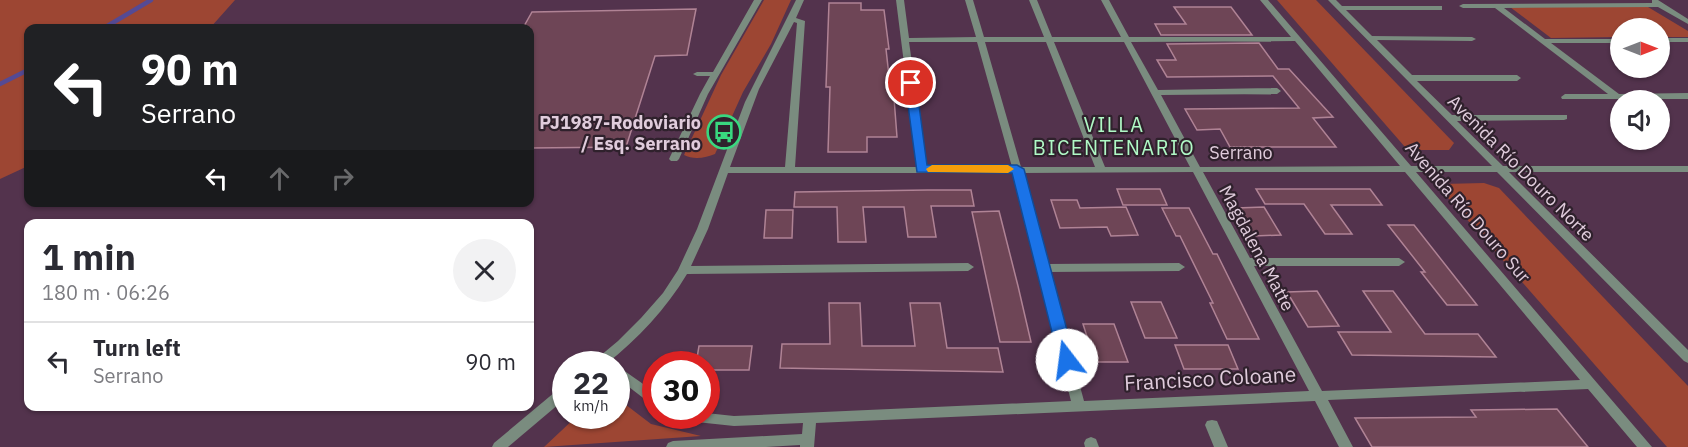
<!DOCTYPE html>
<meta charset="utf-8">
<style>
:root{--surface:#fff;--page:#f2f2f3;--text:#2b2b33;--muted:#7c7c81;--line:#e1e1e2}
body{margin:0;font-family:"IBM Plex Sans",sans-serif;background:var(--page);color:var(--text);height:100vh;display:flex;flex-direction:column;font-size:22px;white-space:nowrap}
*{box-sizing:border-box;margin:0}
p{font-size:20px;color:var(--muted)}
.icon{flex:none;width:33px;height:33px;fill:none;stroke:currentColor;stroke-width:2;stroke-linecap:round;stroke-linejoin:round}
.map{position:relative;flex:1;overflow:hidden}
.details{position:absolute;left:24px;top:219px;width:510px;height:192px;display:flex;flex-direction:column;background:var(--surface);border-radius:12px;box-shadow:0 2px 4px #0004}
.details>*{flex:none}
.top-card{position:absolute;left:24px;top:24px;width:510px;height:183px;border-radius:12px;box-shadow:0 2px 4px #0004;background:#202124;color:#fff;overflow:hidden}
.needle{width:39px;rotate:90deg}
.controls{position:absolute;left:1610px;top:18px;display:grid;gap:12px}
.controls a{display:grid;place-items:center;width:60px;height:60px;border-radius:50%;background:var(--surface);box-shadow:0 2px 4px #0004;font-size:30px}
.speed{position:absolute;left:552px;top:351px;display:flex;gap:12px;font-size:30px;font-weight:700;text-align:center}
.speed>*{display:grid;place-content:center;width:78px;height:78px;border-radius:50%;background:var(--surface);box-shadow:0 2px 4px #0004;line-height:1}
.speed small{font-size:15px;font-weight:400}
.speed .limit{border:9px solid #d22;background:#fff;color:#111}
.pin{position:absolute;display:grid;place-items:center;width:51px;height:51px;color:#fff;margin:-26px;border:3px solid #fff;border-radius:50%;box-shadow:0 2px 6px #0007}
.me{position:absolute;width:66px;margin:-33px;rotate:345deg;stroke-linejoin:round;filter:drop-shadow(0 0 4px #0008)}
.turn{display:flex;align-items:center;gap:21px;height:126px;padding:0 18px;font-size:27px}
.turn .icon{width:78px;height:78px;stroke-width:2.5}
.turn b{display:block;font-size:42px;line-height:51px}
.lanes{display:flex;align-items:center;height:57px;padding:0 18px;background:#0003;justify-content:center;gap:30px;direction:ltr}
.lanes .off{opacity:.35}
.round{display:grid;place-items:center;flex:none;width:63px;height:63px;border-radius:32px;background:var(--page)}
.headline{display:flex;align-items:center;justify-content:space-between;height:102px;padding:0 18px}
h1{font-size:36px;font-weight:800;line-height:45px}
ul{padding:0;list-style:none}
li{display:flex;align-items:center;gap:18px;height:78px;padding:0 18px;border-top:2px solid var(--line)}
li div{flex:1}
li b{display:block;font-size:22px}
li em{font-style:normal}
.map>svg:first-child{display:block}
</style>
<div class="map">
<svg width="1688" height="447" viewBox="0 0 1688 447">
<rect width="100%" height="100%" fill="#53334d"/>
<g fill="#9d4633">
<path d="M0,0H235L210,28H28V166L0,179Z"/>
<path d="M764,0H791L771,44L743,92L715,154C706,158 693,160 684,155L721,75Z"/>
<path d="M1277,0H1316L1454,143L1449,150H1418L1405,147Z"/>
<path d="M1510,7H1648L1688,31V37H1659V28H1620V37L1551,38Z"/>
<path d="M1484,183L1499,188L1688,386V447H1667L1442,191V184Z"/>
<path d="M617,398L651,424L701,436L544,447L577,416H616Z"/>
</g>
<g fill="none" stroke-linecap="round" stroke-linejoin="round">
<g stroke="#554a94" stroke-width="4.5">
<path d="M104,28L151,0"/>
<path d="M0,84L28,70"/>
</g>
</g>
<g fill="#6e4556" stroke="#b08395" stroke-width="1.5">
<path d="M829,3H861V10H884L889,49H886L890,85H893L897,137H867V152H828L830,87H826Z"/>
<path d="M1174,7H1231L1252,35H1161L1155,24H1186Z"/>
<path d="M696,9L687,55L655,56L626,147L530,148V28H523L532,12Z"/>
<path d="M1259,43L1278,69H1289L1333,117L1313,118L1336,147H1230L1220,129L1197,130L1185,109L1299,108L1273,76L1167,77L1157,60H1176L1167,44Z"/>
<path d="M1117,189H1160L1167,205H1123Z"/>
<path d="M1256,189H1370L1382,205H1331L1352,234H1325L1304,204H1265Z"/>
<path d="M928,190H971L974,206H931L936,237H908L904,207H863L866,242H838L837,207H794L795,192Z"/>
<path d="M1051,200H1077L1080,208L1126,207L1138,235L1111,236L1107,227L1060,228Z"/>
<path d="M1264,207L1281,235L1253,236L1237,208Z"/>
<path d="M1162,208H1189L1213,254H1217L1259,339H1227L1210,303H1213L1180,236H1176Z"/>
<path d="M766,210H793L792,238H764Z"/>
<path d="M999,211L1018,286L1031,342H1000L972,212Z"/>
<path d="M1388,225H1414L1477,305H1447L1421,272H1425Z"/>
<path d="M1317,291L1339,326L1308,327L1287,292Z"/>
<path d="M1363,291H1393L1425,334H1478L1496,357L1352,355L1338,332H1391Z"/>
<path d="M1131,302H1161L1177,338H1145Z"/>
<path d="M829,303H860L862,346H915L910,303H940L947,348H998L1003,372L780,368L782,344H830Z"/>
<path d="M1083,324H1114L1128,362H1095Z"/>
<path d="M1175,345H1228L1238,369H1184Z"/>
<path d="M699,346H752L749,370H706V364H696Z"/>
<path d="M1557,409L1588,447H1372L1355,418L1476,417L1471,410Z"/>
</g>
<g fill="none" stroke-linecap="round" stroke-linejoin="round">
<g fill="#7a8c7f" fill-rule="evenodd">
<path d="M754,0H762L708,94L679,159L677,161H671L669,159L700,94L710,76H697L693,74L697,72H713Z"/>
<path d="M796,0H804L796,18L805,21L795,167H917L896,0H904L909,38L976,37L965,0H973L984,37H1044L1029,0H1037L1052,37H1121L1101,0H1109L1129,37H1291L1260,0H1268L1411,166H1492L1328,0H1336L1342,6H1442V10H1346L1372,36L1472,37L1476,39L1472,41L1377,40L1412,75H1517L1521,78L1517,81H1417L1452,115H1567V119L1564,120L1457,121L1503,166H1688V172H1509L1688,350V363L1684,361L1497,172H1416L1652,447H1637L1588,389L1328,400L1353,447H1339L1315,401L816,423L814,447H800V445L766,447H666L668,443L673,441L802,434L803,423L734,426L687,421L682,420L681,416H706V413L734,416L1071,401L1013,173H728L708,229L691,266L968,263L974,267L968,271L687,274C666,309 638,339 606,364H592L594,361L618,341L641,318L663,293L678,270L697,229L745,102ZM794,22L797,23L785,167H730L759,89ZM1295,41L1400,166L1200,167L1161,95L1277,94L1281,91L1277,88L1158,90L1131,42ZM909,42H977L1012,167H927ZM985,42H1046L1095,167H1021ZM1054,42H1124L1190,167H1105ZM1193,172L1309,391L1084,401L1049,272L1179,271L1185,267L1179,263L1047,264L1023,173ZM1203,172H1405L1580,380L1322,391L1254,266H1399L1405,262L1399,258H1250Z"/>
<path d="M1652,0H1658L1688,19V24L1658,7L1504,8L1545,39H1620V43H1551L1619,94L1688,93V99H1562L1561,97L1565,94H1608L1495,8H1463L1459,6L1463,4L1652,3Z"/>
<rect x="1659" y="38" width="29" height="4"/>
<path d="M616,365L656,393V405L651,404L616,377Z"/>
<path d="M566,385V398L508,447H492L494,443L561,387Z"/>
<path d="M1212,420L1217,421L1228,447H1214L1205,425L1207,421Z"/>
<path d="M1091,437L1096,439L1099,447H1085L1084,443L1086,439Z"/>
</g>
</g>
<path fill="#1a73e8" stroke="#114b97" stroke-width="1.5" d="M911,80L916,83L927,165H1017L1024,169L1075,360L1073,364H1061L1059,360L1012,173L917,172L905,83Z"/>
<path fill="#f59e0b" d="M932,165H1008L1014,169L1008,173L928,172L926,169Z"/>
<defs>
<g id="bus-ring" transform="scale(1.725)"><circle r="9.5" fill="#2f212c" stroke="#39d87f" stroke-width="1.5"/><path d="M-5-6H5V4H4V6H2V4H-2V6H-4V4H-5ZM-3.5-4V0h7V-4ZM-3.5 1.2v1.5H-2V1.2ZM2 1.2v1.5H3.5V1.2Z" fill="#39d87f"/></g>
</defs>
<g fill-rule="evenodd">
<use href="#bus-ring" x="724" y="132"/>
</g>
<g text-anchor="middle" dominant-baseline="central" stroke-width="4.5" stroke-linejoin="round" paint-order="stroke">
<g font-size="18" font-weight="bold" fill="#e0ccdc" stroke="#2f212c" text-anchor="end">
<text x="701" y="122">PJ1987-Rodoviario<tspan x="701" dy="21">/ Esq. Serrano</tspan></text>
</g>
<g font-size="18" fill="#e0ccdc" stroke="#2f212c">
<text x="1241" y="152">Serrano</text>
<text transform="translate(1521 168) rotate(45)">Avenida Río Douro Norte</text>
<text transform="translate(1468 212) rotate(49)">Avenida Río Douro Sur</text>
<text transform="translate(1257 248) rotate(62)">Magdalena Matte</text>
</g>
<g font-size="20" letter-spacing="1.5" fill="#b0f9c6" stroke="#2f212c">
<text x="1114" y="124">VILLA<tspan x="1114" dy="23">BICENTENARIO</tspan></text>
</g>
<g font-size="21" fill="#e0ccdc" stroke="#2f212c">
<text transform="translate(1210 378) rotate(-3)">Francisco Coloane</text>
</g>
</g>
</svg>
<div class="controls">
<a><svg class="needle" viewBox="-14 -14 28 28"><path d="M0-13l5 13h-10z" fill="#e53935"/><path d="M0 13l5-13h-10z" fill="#7c7c81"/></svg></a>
<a><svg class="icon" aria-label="sound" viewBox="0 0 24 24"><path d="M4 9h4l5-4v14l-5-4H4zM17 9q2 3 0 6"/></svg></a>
</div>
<div class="speed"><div>22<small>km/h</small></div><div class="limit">30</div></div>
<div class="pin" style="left:911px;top:83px;background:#d93025"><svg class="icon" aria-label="arrive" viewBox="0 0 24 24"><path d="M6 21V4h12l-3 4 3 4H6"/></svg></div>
<svg class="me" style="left:1067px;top:360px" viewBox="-20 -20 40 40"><circle r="19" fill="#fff"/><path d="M0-13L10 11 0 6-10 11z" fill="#1a73e8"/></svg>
<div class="top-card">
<div class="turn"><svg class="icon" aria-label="left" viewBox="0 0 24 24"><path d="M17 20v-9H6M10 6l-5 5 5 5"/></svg><div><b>90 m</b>Serrano</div></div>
<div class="lanes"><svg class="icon" aria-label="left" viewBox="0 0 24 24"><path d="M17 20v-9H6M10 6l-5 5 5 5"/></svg><svg class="icon off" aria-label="ahead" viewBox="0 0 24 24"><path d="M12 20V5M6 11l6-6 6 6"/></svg><svg class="icon off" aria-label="right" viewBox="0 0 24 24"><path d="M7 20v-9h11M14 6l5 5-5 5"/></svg></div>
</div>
<section class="details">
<div class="headline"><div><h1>1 min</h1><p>180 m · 06:26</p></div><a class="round"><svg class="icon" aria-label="close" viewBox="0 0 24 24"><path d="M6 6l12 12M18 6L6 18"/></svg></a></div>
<ul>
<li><svg class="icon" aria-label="left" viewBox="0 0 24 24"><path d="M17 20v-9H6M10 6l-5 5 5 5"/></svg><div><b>Turn left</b><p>Serrano</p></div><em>90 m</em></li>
</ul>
</section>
</div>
